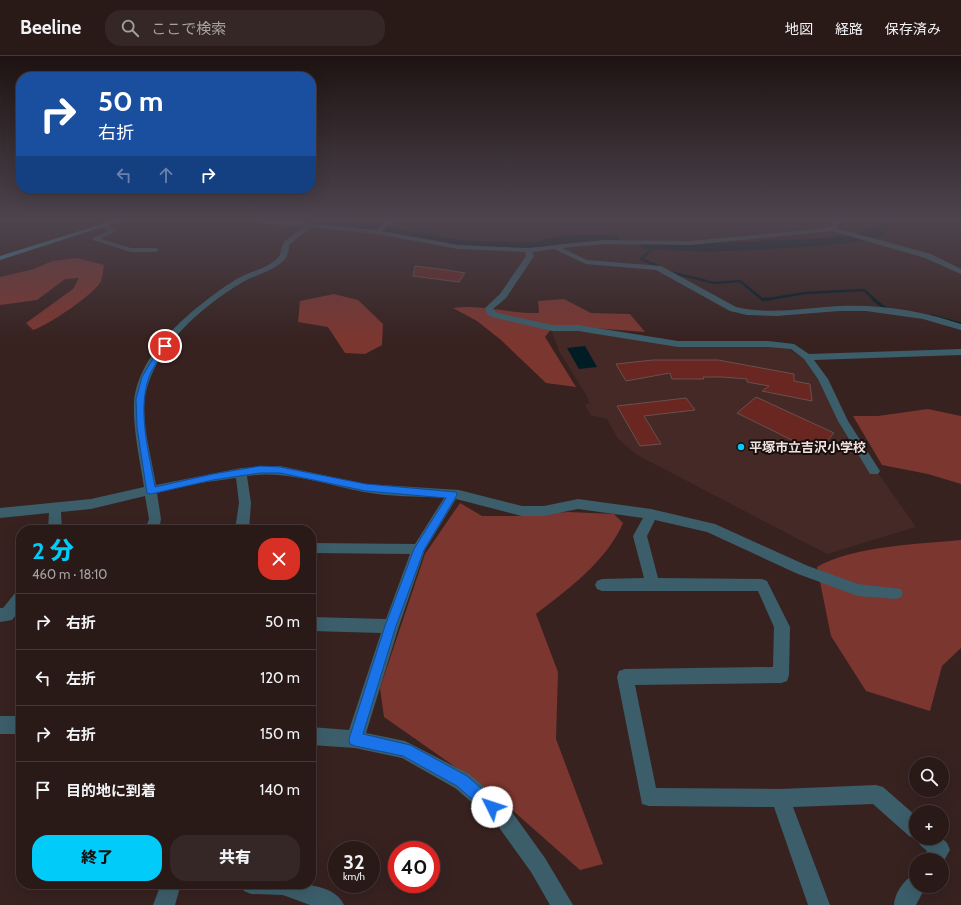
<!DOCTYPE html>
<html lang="ja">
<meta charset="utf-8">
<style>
:root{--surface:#291a18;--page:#352725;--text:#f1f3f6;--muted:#a5a1a2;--line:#453837;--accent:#01cbf9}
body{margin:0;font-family:Cabin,"Noto Sans JP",sans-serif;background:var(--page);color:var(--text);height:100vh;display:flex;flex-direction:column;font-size:15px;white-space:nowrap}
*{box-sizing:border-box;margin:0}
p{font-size:13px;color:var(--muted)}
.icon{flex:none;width:22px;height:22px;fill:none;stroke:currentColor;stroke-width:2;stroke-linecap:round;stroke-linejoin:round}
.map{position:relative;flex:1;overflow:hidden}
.side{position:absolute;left:16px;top:469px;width:300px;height:364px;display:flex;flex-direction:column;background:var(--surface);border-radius:16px;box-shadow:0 4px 16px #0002,0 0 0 1px var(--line)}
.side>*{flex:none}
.top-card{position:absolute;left:16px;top:16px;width:300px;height:122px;border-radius:16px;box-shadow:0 4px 16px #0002,0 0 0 1px var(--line);background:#1a4fa0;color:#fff;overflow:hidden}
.controls{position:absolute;left:909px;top:701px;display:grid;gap:8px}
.controls a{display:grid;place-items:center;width:40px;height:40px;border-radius:50%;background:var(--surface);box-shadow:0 4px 16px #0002,0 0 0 1px var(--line);font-size:20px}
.speed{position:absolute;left:328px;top:785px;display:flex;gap:8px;font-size:20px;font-weight:700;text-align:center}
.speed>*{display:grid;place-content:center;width:52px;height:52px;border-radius:50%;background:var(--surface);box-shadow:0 4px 16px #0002,0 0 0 1px var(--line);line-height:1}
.speed small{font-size:10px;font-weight:400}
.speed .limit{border:6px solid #d22;background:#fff;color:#111}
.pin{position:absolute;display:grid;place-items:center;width:34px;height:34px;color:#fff;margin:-17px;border:2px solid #fff;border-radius:50%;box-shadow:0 1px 4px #0007}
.me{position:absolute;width:44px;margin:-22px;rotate:311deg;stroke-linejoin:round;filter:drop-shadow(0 0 3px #0008)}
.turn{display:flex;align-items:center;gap:14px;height:84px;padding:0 16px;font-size:18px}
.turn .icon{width:52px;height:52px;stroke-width:2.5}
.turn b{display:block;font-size:28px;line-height:34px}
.lanes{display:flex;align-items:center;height:38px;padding:0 16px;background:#0003;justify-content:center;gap:20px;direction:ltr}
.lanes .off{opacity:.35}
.round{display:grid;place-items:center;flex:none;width:42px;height:42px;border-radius:16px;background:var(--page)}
.summary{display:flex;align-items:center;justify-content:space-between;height:68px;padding:0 16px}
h1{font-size:24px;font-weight:800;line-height:30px;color:var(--accent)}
.button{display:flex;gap:8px;margin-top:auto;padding:8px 16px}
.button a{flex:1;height:46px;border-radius:16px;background:var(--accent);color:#111;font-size:16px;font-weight:800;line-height:46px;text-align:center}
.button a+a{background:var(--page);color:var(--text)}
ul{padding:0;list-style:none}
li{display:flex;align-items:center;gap:12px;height:56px;padding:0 16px;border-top:1px solid var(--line)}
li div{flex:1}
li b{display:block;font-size:15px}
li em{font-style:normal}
header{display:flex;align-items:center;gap:24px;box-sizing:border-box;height:56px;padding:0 20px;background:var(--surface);border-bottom:1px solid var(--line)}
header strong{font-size:19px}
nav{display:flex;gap:22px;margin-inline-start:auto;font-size:14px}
.search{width:280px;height:36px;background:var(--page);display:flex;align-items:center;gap:10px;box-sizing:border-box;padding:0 14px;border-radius:16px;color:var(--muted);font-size:15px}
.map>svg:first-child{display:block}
</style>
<header>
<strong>Beeline</strong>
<div class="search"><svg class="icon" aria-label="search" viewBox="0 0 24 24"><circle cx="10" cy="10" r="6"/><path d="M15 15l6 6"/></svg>ここで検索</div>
<nav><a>地図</a><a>経路</a><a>保存済み</a></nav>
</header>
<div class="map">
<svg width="961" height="849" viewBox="0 0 961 849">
<rect width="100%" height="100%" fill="#372220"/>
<path fill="#442926" d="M551,273L593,277L679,290L772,289L788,292L808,306L822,327L841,370L870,417H878L916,471L827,498L637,399L618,383L607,363L590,359L585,348H589L588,342L559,295Z"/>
<g fill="#7c3630">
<path d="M78,202L104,209C103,214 103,220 101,225C95,238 47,270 33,274L26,267L73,233L79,222L65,223L37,244L0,249V221L34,213L52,205Z"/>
<path d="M334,238L358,244L383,268L382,289L365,298L345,297L328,271L298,266L300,245Z"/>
<path d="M564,243L591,257L630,258L645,276L554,269L545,281L576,331L546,327L501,284L477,265L453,252C482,248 509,258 539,257L538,245Z"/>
<path d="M928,353L961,360V428L928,418L882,409L853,360H878Z"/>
<path d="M460,447L482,460H515L568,456L614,458L623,467C606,506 568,533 536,558L558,616L556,683L603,808L580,814L494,738L384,661L380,632L425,498Z"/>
<path d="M961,484V592L942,610L930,655L866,635L831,580L817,511C853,490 919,488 961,484Z"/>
</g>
<path fill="#001c25" d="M585,290L597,311L579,313L567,292Z"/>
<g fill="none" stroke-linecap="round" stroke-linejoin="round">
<g stroke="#001c25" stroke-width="2.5">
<path d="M652,189V193L641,203L660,211"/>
<path d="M670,216L714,227L740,225L763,244"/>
<path d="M763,244L805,237L864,234L875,244"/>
</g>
<g stroke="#001c25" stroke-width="3">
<path d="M762,243H769"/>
<path d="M873,243L886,253"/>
<path d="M931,260L961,268"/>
</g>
<g fill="#001c25" fill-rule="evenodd">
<path d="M284,164H330L376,168L449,183L493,186H537L554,181L572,179H612L617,180L619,183L617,186L612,187H572L556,189L538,194H493L449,191L376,176L290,168L286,167Z"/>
<path d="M880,164H892L882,180L851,187L809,191L708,196L647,193L642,192L640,189L642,186L647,185L708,187L809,183L851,179L872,174Z"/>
</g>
</g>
<g fill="#6a2620" stroke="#68514e">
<path d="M415,210L447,214L465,217L459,226L413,220Z"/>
<path d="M653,304H718L794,318V325L810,328L812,345L762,335L769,330L747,326V323L722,321H703L704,323H672L670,317L626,325L616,308Z"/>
<path d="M756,341L834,377L819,394H812L737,357Z"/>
<path d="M686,342L695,354L644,360L661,388L640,390L617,350Z"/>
</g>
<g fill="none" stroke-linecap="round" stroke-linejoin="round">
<g fill="#3b5e6a" fill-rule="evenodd">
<path d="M251,164H272L376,174L388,164H395L382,175L458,189L528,192L603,184L690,185L819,173L830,171L836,164H842L836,172L931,198L961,213V218L925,202L832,175L690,189L603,188L562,192L587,204L661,210L736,251C771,259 805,252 840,250C880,248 923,255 961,268V274L923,263L866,255H839L777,260L747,259L730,255L656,214L586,208L554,193L532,196L534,200L506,242L493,253L498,257L552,269H578L678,285H768L794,288L809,298L961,293V299L814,304L828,323L848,365L880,415L878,418H870L838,365L818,323L804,303L791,293L768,291H678L578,275H552L492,261L487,258L485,252L500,238L526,200L525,196L458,193L377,178L311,171L289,189C289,197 287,202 281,207C270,216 255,219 243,226C201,251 154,291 145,341C141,365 152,404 156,429L241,412L280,410L366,428L459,434L522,450H544L578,443L651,453L715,468L808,510L858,528L901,533L903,537L901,541L896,543L858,540L798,518L707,476L655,464L647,480L658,522L762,523L767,525L790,571L789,619L787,625L781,627L635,629L656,732L780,733L876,729L883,731L916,760V782H942L947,787L950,794L942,808V804H923L927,795L920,789L917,782L916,783L909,780L873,748L793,751L830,849H808L774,751L649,750L642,748L617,621L619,615L625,613L773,611L774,571L758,535H602L597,533L595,529L597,525L602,523L644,522L633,480L643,462L578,453L544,460H522L456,443L425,494L399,570L366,677L405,685L469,718L509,752L545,802L573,849H550L531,816L495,766L455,732L402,702L355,692L311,689V671L349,674L381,577L311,575V561L386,563L410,498L311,497V487L415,488L444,442C418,440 390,441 364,436C326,429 287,414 247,420L251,447L249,474H235L239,447L236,422L200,427L157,437L161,463L159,474H145L149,463L145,440L91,453L61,456L62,474H48L49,457L0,462V452L91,443L144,431C140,404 133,375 134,347C138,295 195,250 235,224C247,216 262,214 273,206C283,199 279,197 283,188C284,184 300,174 304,171L254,166Z"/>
<path d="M104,167L116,175L101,183L131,192H156L159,194L156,196H131L93,184V182L108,175L101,169Z"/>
<path d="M21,534V552L12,564L0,566V552H3L16,536Z"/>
<rect x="0" y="660" width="21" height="18"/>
<path d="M916,818V830H926L916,849H894C895,836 905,822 916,818Z"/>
<path d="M161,828H181L175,849H153Z"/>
<path d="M241,828C267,828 332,820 344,849H310L283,839L251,838L244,835Z"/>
</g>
<path fill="#4591aa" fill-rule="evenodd" d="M115,164H124L0,204V200Z"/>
</g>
<linearGradient id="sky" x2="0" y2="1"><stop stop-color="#1e1312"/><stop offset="0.58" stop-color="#4d444e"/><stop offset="1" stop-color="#4d444e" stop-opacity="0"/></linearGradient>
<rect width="961" height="283" fill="url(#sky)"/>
<path fill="#1a73e8" stroke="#114b97" d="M162,288L168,290C162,300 153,310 149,321C137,355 149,397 155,431L213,418L260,410L280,411L366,428L456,436L457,439L424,494L396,570L363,678L410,689L467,720L497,746L499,751L497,756L492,758L487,756L457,730L403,700L355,690L350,688L349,683L385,570L414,493L446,442L366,435L280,417H260L213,424L151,438L147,437L137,371L136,343L142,321Z"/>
<circle fill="#01cbf9" stroke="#180f0d" stroke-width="1.5" cx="741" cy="391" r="4"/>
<g text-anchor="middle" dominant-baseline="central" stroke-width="4" stroke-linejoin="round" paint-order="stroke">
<g font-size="13" font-weight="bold" fill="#f0e2e0" stroke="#180f0d" text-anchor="start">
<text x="749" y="391">平塚市立吉沢小学校</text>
</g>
</g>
</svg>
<div class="controls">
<a><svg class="icon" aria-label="search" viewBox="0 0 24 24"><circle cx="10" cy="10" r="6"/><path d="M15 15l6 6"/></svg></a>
<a>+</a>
<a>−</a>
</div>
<div class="speed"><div>32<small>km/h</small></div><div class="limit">40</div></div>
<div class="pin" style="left:165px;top:290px;background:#d93025"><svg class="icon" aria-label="arrive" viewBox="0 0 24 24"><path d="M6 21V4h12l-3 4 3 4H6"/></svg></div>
<svg class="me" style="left:492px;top:751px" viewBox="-20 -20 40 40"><circle r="19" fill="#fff"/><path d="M0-13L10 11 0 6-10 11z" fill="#1a73e8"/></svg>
<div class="top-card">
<div class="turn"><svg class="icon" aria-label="right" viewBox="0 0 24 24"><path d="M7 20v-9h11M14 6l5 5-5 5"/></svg><div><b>50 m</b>右折</div></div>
<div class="lanes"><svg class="icon off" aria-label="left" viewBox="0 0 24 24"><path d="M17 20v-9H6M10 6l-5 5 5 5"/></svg><svg class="icon off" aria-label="ahead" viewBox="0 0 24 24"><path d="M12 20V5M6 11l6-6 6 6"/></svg><svg class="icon" aria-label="right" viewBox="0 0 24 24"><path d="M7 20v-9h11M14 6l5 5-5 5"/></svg></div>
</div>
<section class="side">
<div class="summary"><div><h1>2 分</h1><p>460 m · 18:10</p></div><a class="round" style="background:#d93025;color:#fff"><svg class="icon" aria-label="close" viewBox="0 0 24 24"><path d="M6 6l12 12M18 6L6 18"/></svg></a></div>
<ul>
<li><svg class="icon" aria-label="right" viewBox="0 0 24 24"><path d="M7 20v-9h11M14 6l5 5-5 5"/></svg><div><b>右折</b></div><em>50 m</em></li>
<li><svg class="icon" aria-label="left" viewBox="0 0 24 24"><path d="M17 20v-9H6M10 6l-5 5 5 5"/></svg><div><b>左折</b></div><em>120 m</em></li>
<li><svg class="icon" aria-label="right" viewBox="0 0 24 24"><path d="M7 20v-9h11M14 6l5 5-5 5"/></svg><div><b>右折</b></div><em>150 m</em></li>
<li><svg class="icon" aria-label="arrive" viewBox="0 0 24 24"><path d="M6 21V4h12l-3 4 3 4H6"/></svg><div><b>目的地に到着</b></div><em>140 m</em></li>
</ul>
<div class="button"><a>終了</a><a>共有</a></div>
</section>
</div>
